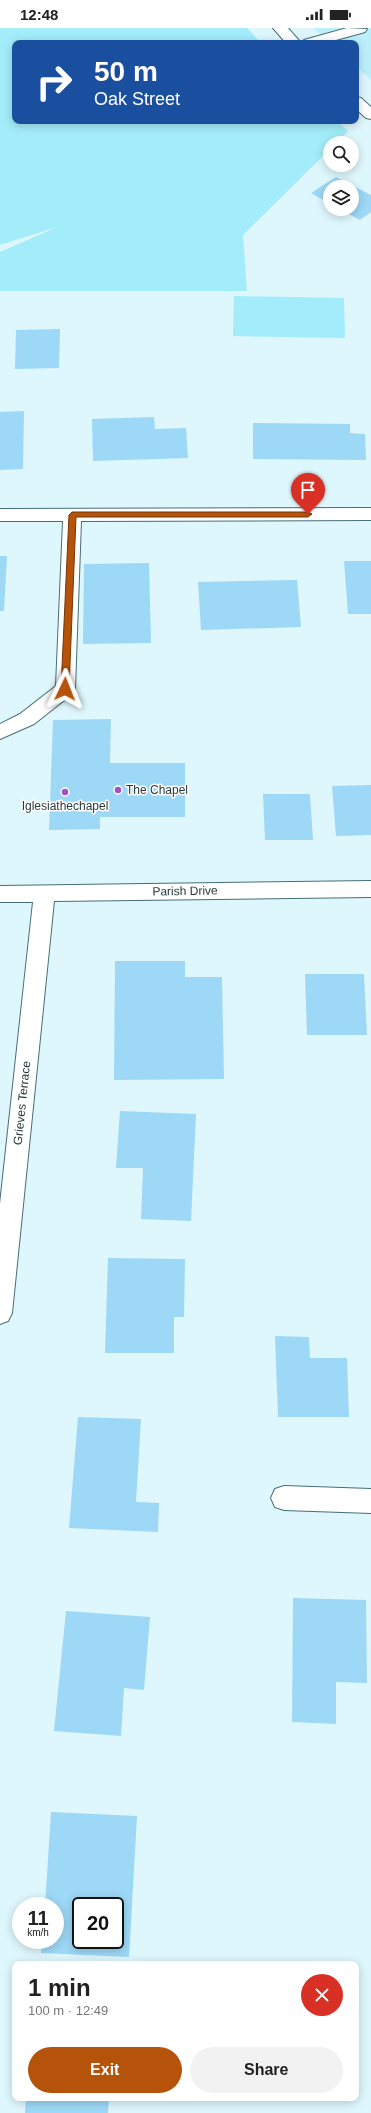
<!DOCTYPE html>
<meta charset="utf-8">
<style>
:root{--surface:#fff;--page:#f2f2f2;--text:#222;--muted:#767676;--accent:#b45309}
body{margin:0;font-family:Arial,sans-serif;background:var(--page);color:var(--text);height:100vh;display:flex;flex-direction:column;font-size:15px;white-space:nowrap}
*{box-sizing:border-box;margin:0}
p{font-size:13px;color:var(--muted)}
.icon{flex:none;width:22px;height:22px;fill:none;stroke:currentColor;stroke-width:2;stroke-linecap:round;stroke-linejoin:round}
.map{position:relative;flex:1;overflow:hidden}
.panel{position:absolute;left:12px;top:1933px;width:347px;height:140px;display:flex;flex-direction:column;background:var(--surface);border-radius:8px;box-shadow:0 2px 10px #0003}
.panel>*{flex:none}
.banner{position:absolute;left:12px;top:12px;width:347px;height:84px;border-radius:8px;box-shadow:0 2px 10px #0003;background:#1a4fa0;color:#fff;overflow:hidden}
.buttons{position:absolute;left:323px;top:108px;display:grid;gap:8px}
.buttons a{display:grid;place-items:center;width:36px;height:36px;border-radius:50%;background:var(--surface);box-shadow:0 2px 10px #0003;font-size:20px}
.speed{position:absolute;left:12px;top:1869px;display:flex;gap:8px;font-size:20px;font-weight:700;text-align:center}
.speed>*{display:grid;place-content:center;width:52px;height:52px;border-radius:50%;background:var(--surface);box-shadow:0 2px 10px #0003;line-height:1}
.speed small{font-size:10px;font-weight:400}
.speed .limit{border:2px solid #111;border-radius:6px;background:#fff;color:#111}
.pin{position:absolute;display:grid;place-items:center;width:34px;height:34px;color:#fff;margin:-41px -17px;border-radius:50% 50% 50% 0;rotate:-45deg;box-shadow:0 0 4px #0007}
.pin .icon{rotate:45deg}
.me{position:absolute;width:44px;margin:-22px;rotate:2deg;stroke-linejoin:round;filter:drop-shadow(0 0 3px #0008)}
.turn{display:flex;align-items:center;gap:14px;height:84px;padding:0 16px;font-size:18px}
.turn .icon{width:52px;height:52px;stroke-width:2.5}
.turn b{display:block;font-size:28px;line-height:34px}
.round{display:grid;place-items:center;flex:none;width:42px;height:42px;border-radius:21px;background:var(--page)}
.head{display:flex;align-items:center;justify-content:space-between;height:68px;padding:0 16px}
h1{font-size:24px;font-weight:600;line-height:30px}
.primary-button{display:flex;gap:8px;margin-top:auto;padding:8px 16px}
.primary-button a{flex:1;height:46px;border-radius:24px;background:var(--accent);color:#fff;font-size:16px;font-weight:600;line-height:46px;text-align:center}
.primary-button a+a{background:var(--page);color:var(--text)}
.status{display:flex;justify-content:space-between;align-items:center;height:28px;padding:0 20px;background:var(--surface);direction:ltr}
.status svg{height:11px;fill:currentColor}
.map>svg:first-child{display:block}
</style>
<div class="status"><b>12:48</b><svg viewBox="0 0 49 12"><path d="M0 12V9h3v3zM5 12V6h3v6zM10 12V3h3v9zM15 12V0h3v12zM26 1h20v11H26zM47 4h2v5h-2z"/></svg></div>
<div class="map">
<svg width="371" height="2085" viewBox="0 0 371 2085">
<rect width="100%" height="100%" fill="#def7fc"/>
<path fill="#bbf0fa" d="M313,0H371V52L356,38V15H330Z"/>
<g fill="#a3ecf9">
<path d="M0,0H247L261,15H15V93H337L348,103L336,115H330V121L243,207L247,263H0V224L57,199L0,217Z"/>
<path d="M234,268L344,270L345,310L233,308Z"/>
</g>
<g fill="#9dd8f7" fill-rule="evenodd">
<path d="M336,149L371,167V184L360,192L340,181H352V159H330V176L311,165Z"/>
<path d="M60,301L59,340L15,341L16,302Z"/>
<path d="M24,383L23,441L0,442V384Z"/>
<path d="M154,389L155,401L186,400L188,430L93,433L92,391Z"/>
<path d="M253,395L350,396V405L365,406L366,432L253,431Z"/>
<path d="M0,528H7L4,583H0Z"/>
<path d="M344,533H371V586H348Z"/>
<path d="M149,535L151,615L83,616L84,536Z"/>
<path d="M297,552L301,599L201,602L198,554Z"/>
<path d="M111,691L110,735H185V789H100V801L49,802L53,692Z"/>
<path d="M371,757V807L336,808L332,758Z"/>
<path d="M263,766H310L313,812H265Z"/>
<path d="M115,933H185V949H222L224,1051L114,1052Z"/>
<path d="M305,946H364L367,1007H307Z"/>
<path d="M120,1083L196,1086L191,1193L141,1191L143,1140H116Z"/>
<path d="M108,1230L185,1231L184,1289H174V1325H105Z"/>
<path d="M275,1308L309,1309L310,1330H347L349,1389H278Z"/>
<path d="M78,1389L141,1391L136,1474L159,1475L158,1504L69,1500Z"/>
<path d="M293,1570L366,1572L367,1655L336,1654V1696L292,1694Z"/>
<path d="M66,1583L150,1589L144,1662L124,1660L121,1708L54,1703Z"/>
<path d="M51,1784L137,1788L129,1929L41,1925L42,1912H55V1878H45ZM81,1878H115V1912H81Z"/>
<path d="M26,2070H109L108,2085H25Z"/>
</g>
<g fill="none" stroke-linecap="round" stroke-linejoin="round">
<g stroke="#466e75" stroke-width="2">
<g id="minor">
<path d="M273,0H288L301,15H286Z"/>
<path d="M347,0L367,1L365,4L325,15H302L304,12Z"/>
<path d="M356,69L361,70L371,79V91L366,90L356,81Z"/>
<path d="M371,480V492L81,493L75,661L72,666L34,696L0,711V696L20,686L56,658L63,493H0V481Z"/>
<path d="M371,853V869L54,873L12,1285L8,1293L0,1296V1176L33,874H0V858Z"/>
<path d="M284,1458L371,1461V1485L284,1482L275,1479L271,1470L275,1461Z"/>
</g>
</g>
<use href="#minor" fill="#fff" fill-rule="evenodd"/>
</g>
<path fill="#b45309" stroke="#753606" d="M72,484H308L312,486L308,489H76L69,661L65,664L61,661L69,487Z"/>
<g fill="#a153c4" stroke="#fff" stroke-width="1.5">
<circle cx="118" cy="762" r="4"/>
<circle cx="65" cy="764" r="4"/>
</g>
<g text-anchor="middle" dominant-baseline="central" stroke-width="3" stroke-linejoin="round" paint-order="stroke">
<g font-size="12" fill="#283a3d" stroke="#fff" text-anchor="start">
<text x="126" y="762">The Chapel</text>
<text x="65" y="778" text-anchor="middle">Iglesiathechapel</text>
</g>
<g font-size="12" fill="#283a3d" stroke="#fff">
<text transform="translate(185 863) rotate(-1)">Parish Drive</text>
<text transform="translate(22 1075) rotate(-84)">Grieves Terrace</text>
</g>
</g>
</svg>
<div class="buttons">
<a><svg class="icon" aria-label="search" viewBox="0 0 24 24"><circle cx="10" cy="10" r="6"/><path d="M15 15l6 6"/></svg></a>
<a><svg class="icon" aria-label="layers" viewBox="0 0 24 24"><path d="M12 4l9 5-9 5-9-5zM3 14l9 5 9-5"/></svg></a>
</div>
<div class="speed"><div>11<small>km/h</small></div><div class="limit">20</div></div>
<div class="pin" style="left:308px;top:486px;background:#d93025"><svg class="icon" aria-label="arrive" viewBox="0 0 24 24"><path d="M6 21V4h12l-3 4 3 4H6"/></svg></div>
<svg class="me" style="left:65px;top:661px" viewBox="-20 -20 40 40"><path d="M0-17L14 15 0 8-14 15z" fill="#b45309" stroke="#fff" stroke-width="4"/></svg>
<div class="banner">
<div class="turn"><svg class="icon" aria-label="right" viewBox="0 0 24 24"><path d="M7 20v-9h11M14 6l5 5-5 5"/></svg><div><b>50 m</b>Oak Street</div></div>
</div>
<section class="panel">
<div class="head"><div><h1>1 min</h1><p>100 m · 12:49</p></div><a class="round" style="background:#d93025;color:#fff"><svg class="icon" aria-label="close" viewBox="0 0 24 24"><path d="M6 6l12 12M18 6L6 18"/></svg></a></div>
<div class="primary-button"><a>Exit</a><a>Share</a></div>
</section>
</div>
